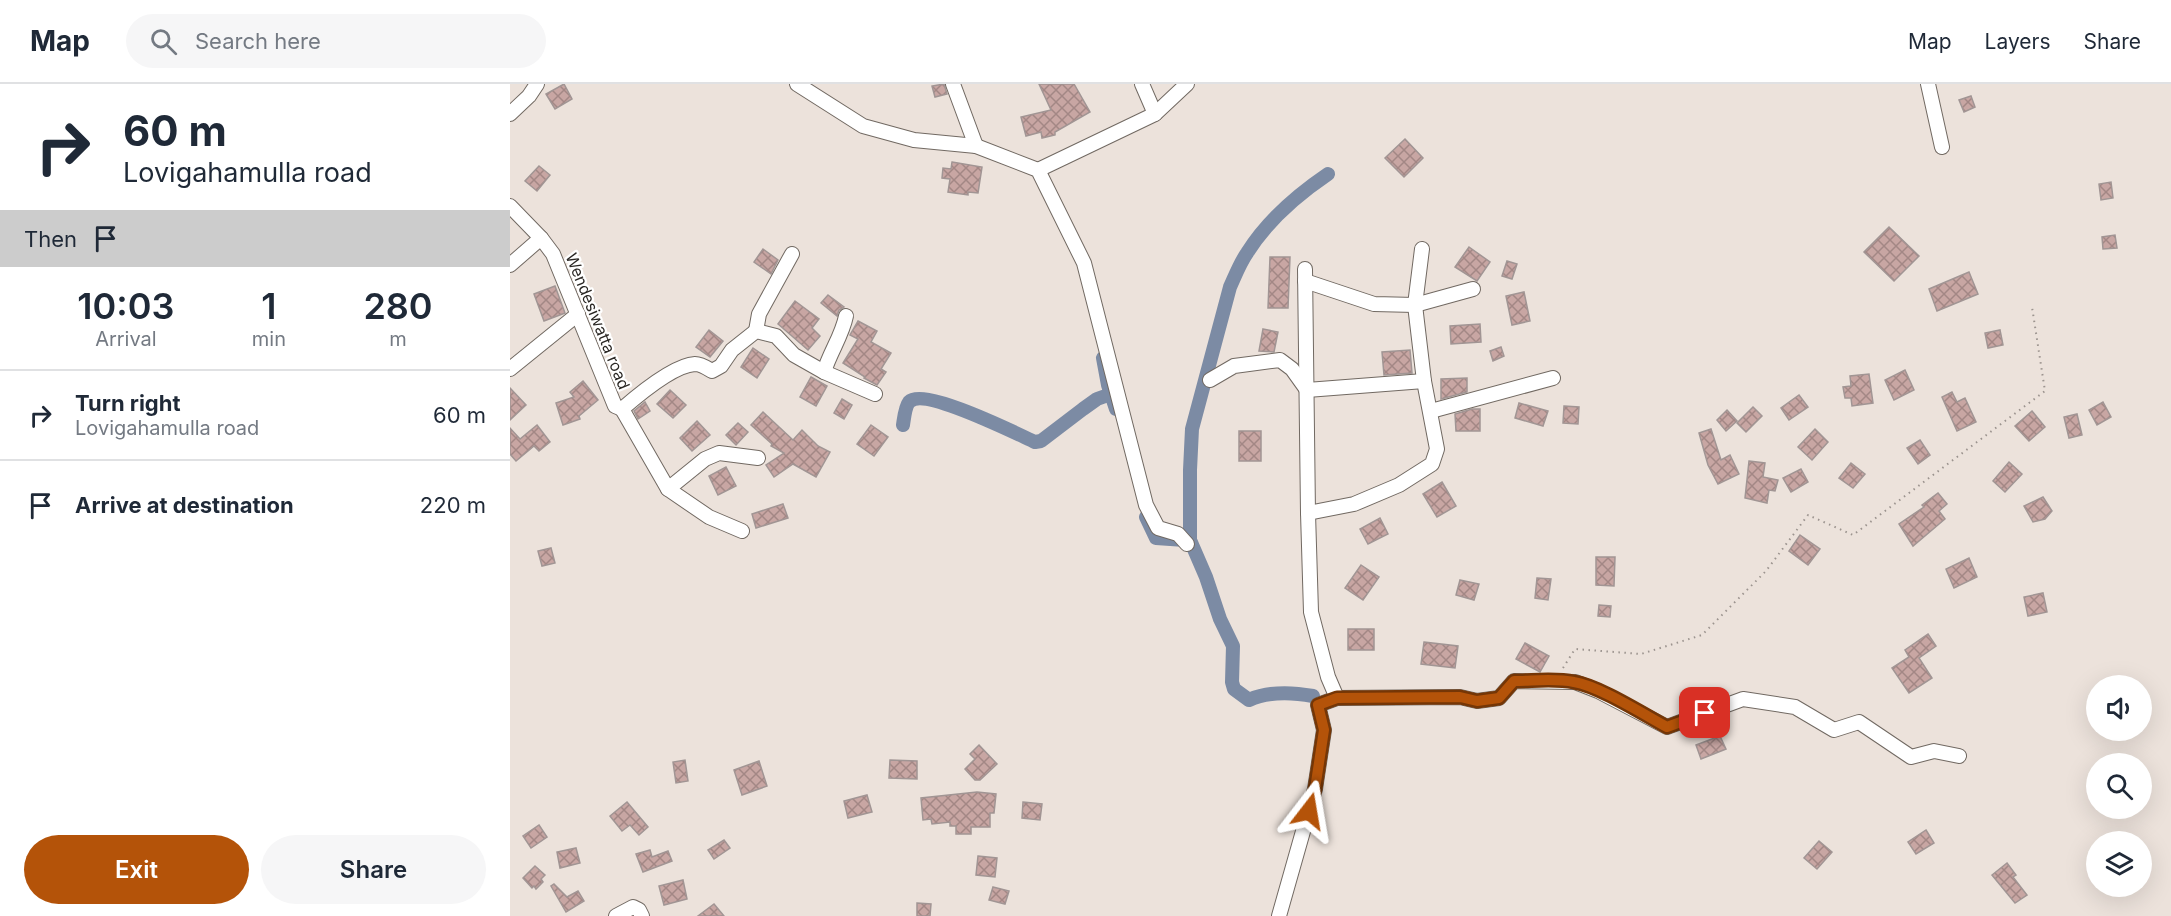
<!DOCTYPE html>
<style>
:root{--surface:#fff;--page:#f6f6f7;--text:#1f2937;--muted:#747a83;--line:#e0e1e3;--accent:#b45309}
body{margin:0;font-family:Inter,sans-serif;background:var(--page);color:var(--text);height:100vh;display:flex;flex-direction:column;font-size:22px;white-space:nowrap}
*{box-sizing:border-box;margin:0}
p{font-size:20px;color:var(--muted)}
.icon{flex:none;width:33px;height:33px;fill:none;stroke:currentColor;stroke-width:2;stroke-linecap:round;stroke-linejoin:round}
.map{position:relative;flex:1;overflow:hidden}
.drawer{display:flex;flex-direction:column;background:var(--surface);width:510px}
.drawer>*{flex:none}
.guide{background:#fff;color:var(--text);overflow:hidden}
.buttons{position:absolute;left:1576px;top:591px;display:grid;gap:12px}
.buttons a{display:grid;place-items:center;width:66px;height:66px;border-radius:50%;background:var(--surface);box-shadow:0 6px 24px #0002;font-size:30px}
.pin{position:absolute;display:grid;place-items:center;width:51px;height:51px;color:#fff;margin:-26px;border-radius:12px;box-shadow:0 3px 9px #0006}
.me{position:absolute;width:66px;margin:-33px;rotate:14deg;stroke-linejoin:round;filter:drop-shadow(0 0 4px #0008)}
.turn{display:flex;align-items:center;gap:21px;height:126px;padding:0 24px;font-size:27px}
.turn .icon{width:78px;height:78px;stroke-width:2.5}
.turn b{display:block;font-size:42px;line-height:51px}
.then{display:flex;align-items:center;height:57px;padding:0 24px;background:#0003;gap:12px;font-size:22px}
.eta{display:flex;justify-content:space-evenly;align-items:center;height:102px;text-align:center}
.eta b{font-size:36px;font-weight:600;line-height:42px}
.primary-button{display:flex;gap:12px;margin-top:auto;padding:12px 24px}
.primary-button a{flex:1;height:69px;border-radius:36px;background:var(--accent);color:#fff;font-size:24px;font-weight:600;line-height:69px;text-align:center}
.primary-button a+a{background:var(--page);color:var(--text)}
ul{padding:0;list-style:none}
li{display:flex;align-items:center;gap:18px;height:90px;padding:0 24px;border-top:2px solid var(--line)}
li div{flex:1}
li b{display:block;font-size:22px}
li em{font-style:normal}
header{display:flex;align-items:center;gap:36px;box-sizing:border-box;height:84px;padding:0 30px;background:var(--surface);border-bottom:2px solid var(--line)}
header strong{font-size:28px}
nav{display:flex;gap:33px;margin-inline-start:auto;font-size:21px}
.search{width:420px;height:54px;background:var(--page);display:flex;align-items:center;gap:15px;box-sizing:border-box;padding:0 21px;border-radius:33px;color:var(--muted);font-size:22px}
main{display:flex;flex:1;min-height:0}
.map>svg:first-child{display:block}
</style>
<header>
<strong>Map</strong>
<div class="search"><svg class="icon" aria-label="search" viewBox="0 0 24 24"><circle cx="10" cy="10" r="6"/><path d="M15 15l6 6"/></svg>Search here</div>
<nav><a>Map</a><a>Layers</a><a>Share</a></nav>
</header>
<main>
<section class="drawer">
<div class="guide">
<div class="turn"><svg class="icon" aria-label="right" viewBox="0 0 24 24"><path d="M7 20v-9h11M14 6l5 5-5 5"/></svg><div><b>60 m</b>Lovigahamulla road</div></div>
<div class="then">Then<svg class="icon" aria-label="arrive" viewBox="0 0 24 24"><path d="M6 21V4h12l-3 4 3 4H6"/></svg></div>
</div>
<div class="eta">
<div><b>10:03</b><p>Arrival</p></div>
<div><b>1</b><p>min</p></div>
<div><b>280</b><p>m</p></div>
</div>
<ul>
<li><svg class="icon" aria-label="right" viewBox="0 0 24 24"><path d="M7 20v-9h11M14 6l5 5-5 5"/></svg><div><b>Turn right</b><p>Lovigahamulla road</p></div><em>60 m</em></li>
<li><svg class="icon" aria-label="arrive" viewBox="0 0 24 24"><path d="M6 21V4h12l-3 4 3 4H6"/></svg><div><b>Arrive at destination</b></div><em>220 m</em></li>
</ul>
<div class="primary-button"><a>Exit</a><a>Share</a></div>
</section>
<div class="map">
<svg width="1661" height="832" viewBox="0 0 1661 832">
<defs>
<pattern id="building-cross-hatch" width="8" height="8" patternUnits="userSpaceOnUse" patternTransform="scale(1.5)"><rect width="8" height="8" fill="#c8a6a3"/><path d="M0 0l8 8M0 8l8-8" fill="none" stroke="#a38785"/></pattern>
</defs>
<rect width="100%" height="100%" fill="#ece2db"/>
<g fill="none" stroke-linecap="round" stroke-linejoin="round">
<g stroke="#7c8ba4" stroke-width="14">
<path d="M593,274L598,301L606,325"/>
<path d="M393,341C394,335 395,323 399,318C414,303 507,350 525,358L531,357L573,325L587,315L601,310"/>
<path d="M636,433L646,454L675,456"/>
<path d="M803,612C781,608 759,607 739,616L724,605L722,598L723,562L710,535L696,493L680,456V386L682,345L720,203C725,192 730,179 737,169C757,137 787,111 818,90"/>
</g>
</g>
<g fill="url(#building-cross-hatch)" stroke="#a19594" stroke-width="1.5">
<path d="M54,0L62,15L45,25L36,10Z"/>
<path d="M434,0L437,10L425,13L422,2Z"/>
<path d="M529,0H564L580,28L545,48V51L532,54L531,48L516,52L511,33L541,26Z"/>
<path d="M1461,12L1465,23L1454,28L1449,16Z"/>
<path d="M895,55L913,74L894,93L875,74Z"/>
<path d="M442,78L472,83L468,109L458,108V111L438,108L440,95L432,94L433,84L441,85Z"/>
<path d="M29,82L40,91L27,107L15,97Z"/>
<path d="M1601,98L1603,114L1591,116L1589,100Z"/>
<path d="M1379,143L1409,172L1384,197L1354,168Z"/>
<path d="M1605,151L1607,164L1593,165L1592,153Z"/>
<path d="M959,163L980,178L967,197L945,183Z"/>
<path d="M253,165L268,176L261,190L244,178Z"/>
<path d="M760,173H780L778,224H758Z"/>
<path d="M997,177L1007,180L1002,195L992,192Z"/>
<path d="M1459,188L1468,210L1427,227L1419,205Z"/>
<path d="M45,202L55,229L34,237L24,210Z"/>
<path d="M1014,208L1020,237L1002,241L996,212Z"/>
<path d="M318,211L334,223L329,226L327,232L311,219Z"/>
<path d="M285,217L309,235L302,244L310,252L298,266L268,240Z"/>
<path d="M348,237L367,247L361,258L381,269L371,285L376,288L367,301L354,294L355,293L333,279L348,255L340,251Z"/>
<path d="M970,240L971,258L941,260L940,242Z"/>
<path d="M753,245L768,248L764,268L749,267Z"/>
<path d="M199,246L213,257L200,273L186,263Z"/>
<path d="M1490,246L1493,261L1478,264L1475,249Z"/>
<path d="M991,263L994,272L983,277L980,267Z"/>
<path d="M243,264L259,275L247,294L231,283Z"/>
<path d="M900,266L902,289L874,291L872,268Z"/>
<path d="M1395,286L1404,306L1384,316L1375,296Z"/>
<path d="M1359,290L1363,319L1342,322L1341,314H1335L1333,303L1341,302L1340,292Z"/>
<path d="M301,293L317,302L306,322L290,313Z"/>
<path d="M957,294V308L931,315V295Z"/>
<path d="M73,297L88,316L69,332L70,335L53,341L46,319L64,313L60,308Z"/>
<path d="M0,304L16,321L0,336Z"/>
<path d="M160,306L176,321L163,334L147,320Z"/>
<path d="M1442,308L1447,318L1455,314L1466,338L1447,347L1432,313Z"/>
<path d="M1289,311L1298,323L1279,336L1271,324Z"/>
<path d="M332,315L342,321L334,335L324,329Z"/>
<path d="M135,318L140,327L128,335L124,327Z"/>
<path d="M1593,318L1601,333L1587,341L1579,326Z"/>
<path d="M1009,319L1038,327L1033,342L1005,334Z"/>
<path d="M1054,322L1069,323L1068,340L1053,339Z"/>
<path d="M1243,323L1252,332L1236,348L1227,339Z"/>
<path d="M962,325H970V347H946L945,330Z"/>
<path d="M1217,326L1227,337L1216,347L1207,336Z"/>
<path d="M1522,327L1535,343L1519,357L1505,342Z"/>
<path d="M253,328L283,356L292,346L308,362L320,368L306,393L283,380L264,393L256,381L274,369L261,362L262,360L241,341Z"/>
<path d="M1567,330L1572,351L1559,354L1554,333Z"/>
<path d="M187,337L200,351L182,367L170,354Z"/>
<path d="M228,339L238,348L226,361L216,351Z"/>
<path d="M27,341L40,358L29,367L24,362L6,377L0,370V344L10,355Z"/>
<path d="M361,341L378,353L364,372L347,360Z"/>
<path d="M1201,345L1211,376L1220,371L1229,390L1208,400L1198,381L1189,349Z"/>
<path d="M1305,345L1318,358L1302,376L1288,363Z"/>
<rect x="729" y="347" width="22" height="30"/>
<path d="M1410,356L1420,371L1408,380L1397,364Z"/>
<path d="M1239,377L1255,379L1253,393L1268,396L1265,407L1259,406L1257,419L1235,414Z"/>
<path d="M1499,378L1512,390L1495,408L1483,397Z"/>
<path d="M1341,379L1355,390L1343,404L1329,394Z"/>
<path d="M216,383L226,402L208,411L199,392Z"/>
<path d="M1291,385L1298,398L1281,408L1273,394Z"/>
<path d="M932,398L946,422L927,433L913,410Z"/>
<path d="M1428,409L1437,420L1429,427L1435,435L1403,462L1389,440L1414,423L1412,421Z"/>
<path d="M1533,413L1542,427L1535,435L1523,438L1514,422Z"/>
<path d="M273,420L278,434L246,444L242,430Z"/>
<path d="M870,434L878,450L858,460L850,445Z"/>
<path d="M1290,451L1310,465L1298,481L1279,467Z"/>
<path d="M41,464L45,479L32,482L28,467Z"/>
<path d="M1086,473H1105L1104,502L1086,501Z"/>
<path d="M1459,474L1467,493L1444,504L1436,485Z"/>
<path d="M851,481L869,493L853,516L835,504Z"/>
<path d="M1027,494L1041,495L1038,516L1025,514Z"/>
<path d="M950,496L969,500L964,516L946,511Z"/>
<path d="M1533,509L1537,528L1518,532L1514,513Z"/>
<path d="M1089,521L1101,522L1100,533L1088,532Z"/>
<rect x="838" y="545" width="26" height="21"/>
<path d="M1418,550L1426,562L1409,574L1422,594L1399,609L1382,584L1399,573L1395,566Z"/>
<path d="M914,558L948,562L945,584L911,580Z"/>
<path d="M1015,559L1039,572L1030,588L1006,575Z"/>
<path d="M1210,652L1216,665L1191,675L1186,661Z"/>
<path d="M469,661L487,680L470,696H465L455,685L465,675L460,670Z"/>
<path d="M175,676L178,697L166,699L163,678Z"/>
<path d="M380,676L407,677V695L379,694Z"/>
<path d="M249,677L257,702L232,711L224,686Z"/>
<path d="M467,708L486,710L484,729H480V743H461V750H446V742H440V738L422,740L421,735L413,736L411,714Z"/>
<path d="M357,711L362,728L338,734L334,717Z"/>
<path d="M117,718L138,743L129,751L120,741L112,747L100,732Z"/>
<path d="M513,718L532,720L530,736L512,734Z"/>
<path d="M29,741L37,753L21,764L13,752Z"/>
<path d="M1416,746L1424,759L1406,770L1398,758Z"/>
<path d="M214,756L220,764L204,775L198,766Z"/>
<path d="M1309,757L1322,768L1307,785L1294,774Z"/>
<path d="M66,764L70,779L50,784L47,768Z"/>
<path d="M140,766L142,773L158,767L162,777L133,788L126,770Z"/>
<path d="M468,772L487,774L485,793L466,791Z"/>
<path d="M1497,779L1506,791L1503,793L1517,811L1505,819L1482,791Z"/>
<path d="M25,782L35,791L31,795L33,798L26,805L24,802L22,804L13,794Z"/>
<path d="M173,796L177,815L154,821L149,802Z"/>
<path d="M44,800L57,813L68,807L74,817L56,828L41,802Z"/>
<path d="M483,803L499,807L495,820L479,816Z"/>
<path d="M407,819L421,820L420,832H407Z"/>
<path d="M204,820L214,832H188Z"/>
</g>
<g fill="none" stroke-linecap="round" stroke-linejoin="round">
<g stroke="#716962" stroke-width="16">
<g id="minor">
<path d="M287,0L353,42L404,56L466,62L528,86L574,179L636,421L648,444L668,450L677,460"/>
<path d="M443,0L466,62"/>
<path d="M1418,0L1432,63"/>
<path d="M0,30L19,12L27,0"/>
<path d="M645,30L677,0"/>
<path d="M528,86L645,30L632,0"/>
<path d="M0,122L31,154L43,170L105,322L112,325C127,312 164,281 185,280C191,280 197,284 202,287L211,282L222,266L246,247L266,252L284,271L314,288L365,310"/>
<path d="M0,181L31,154"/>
<path d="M795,185L798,429L801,528L818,593L827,614"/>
<path d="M795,197L864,220L905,221L963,205"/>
<path d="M246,247L249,230L282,170"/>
<path d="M0,285L68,230"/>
<path d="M314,288C320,268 332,252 336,232"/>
<path d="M700,296L724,282L770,276L782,285L797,306L914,297"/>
<path d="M112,325L158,405L199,433L232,447"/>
<path d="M921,327L1043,294"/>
<path d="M158,405L195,375L209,369L248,374"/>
<path d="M798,429L844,420L889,401L922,380L927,365L914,297L905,221L912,165"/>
<path d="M106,832L123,823L129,826L132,832"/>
<path d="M769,832L805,705L814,646L808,621L827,614L950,613L967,617L989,614L1004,597L1065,598L1088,607L1157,643L1233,615L1285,623L1324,646L1349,638L1401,673L1424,667L1449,672"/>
</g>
</g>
<path stroke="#9c948f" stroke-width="2" stroke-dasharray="1.5 4.5" stroke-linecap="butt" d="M1053,584L1065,565L1131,570L1192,551L1256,487L1298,431L1343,451L1535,307L1522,223"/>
<use href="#minor" stroke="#fff" stroke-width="14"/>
</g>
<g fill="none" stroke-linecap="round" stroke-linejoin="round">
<g stroke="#753606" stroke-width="15">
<path id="route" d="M799,727L805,705L814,646L808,621L827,614L950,613L967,617L989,614L1004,597C1023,597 1045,594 1064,598C1089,602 1133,630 1157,643L1195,629"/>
</g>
<use href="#route" stroke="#b45309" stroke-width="10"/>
</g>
<g text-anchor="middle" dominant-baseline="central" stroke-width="4.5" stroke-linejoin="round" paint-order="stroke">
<g font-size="16" fill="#2a2724" stroke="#fff">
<text transform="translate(88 237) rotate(68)">Wendesiwatta road</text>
</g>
</g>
</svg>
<div class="buttons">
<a><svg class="icon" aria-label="sound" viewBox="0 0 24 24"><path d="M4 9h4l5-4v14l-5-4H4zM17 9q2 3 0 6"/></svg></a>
<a><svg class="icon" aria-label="search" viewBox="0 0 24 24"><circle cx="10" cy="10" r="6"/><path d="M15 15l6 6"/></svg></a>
<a><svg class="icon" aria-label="layers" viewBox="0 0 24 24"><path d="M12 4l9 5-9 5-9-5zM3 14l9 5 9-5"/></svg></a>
</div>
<div class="pin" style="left:1195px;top:629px;background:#d93025"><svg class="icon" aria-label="arrive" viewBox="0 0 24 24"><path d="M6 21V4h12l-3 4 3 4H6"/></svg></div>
<svg class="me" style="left:799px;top:727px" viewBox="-20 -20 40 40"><path d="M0-17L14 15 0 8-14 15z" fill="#b45309" stroke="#fff" stroke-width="4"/></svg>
</div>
</main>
